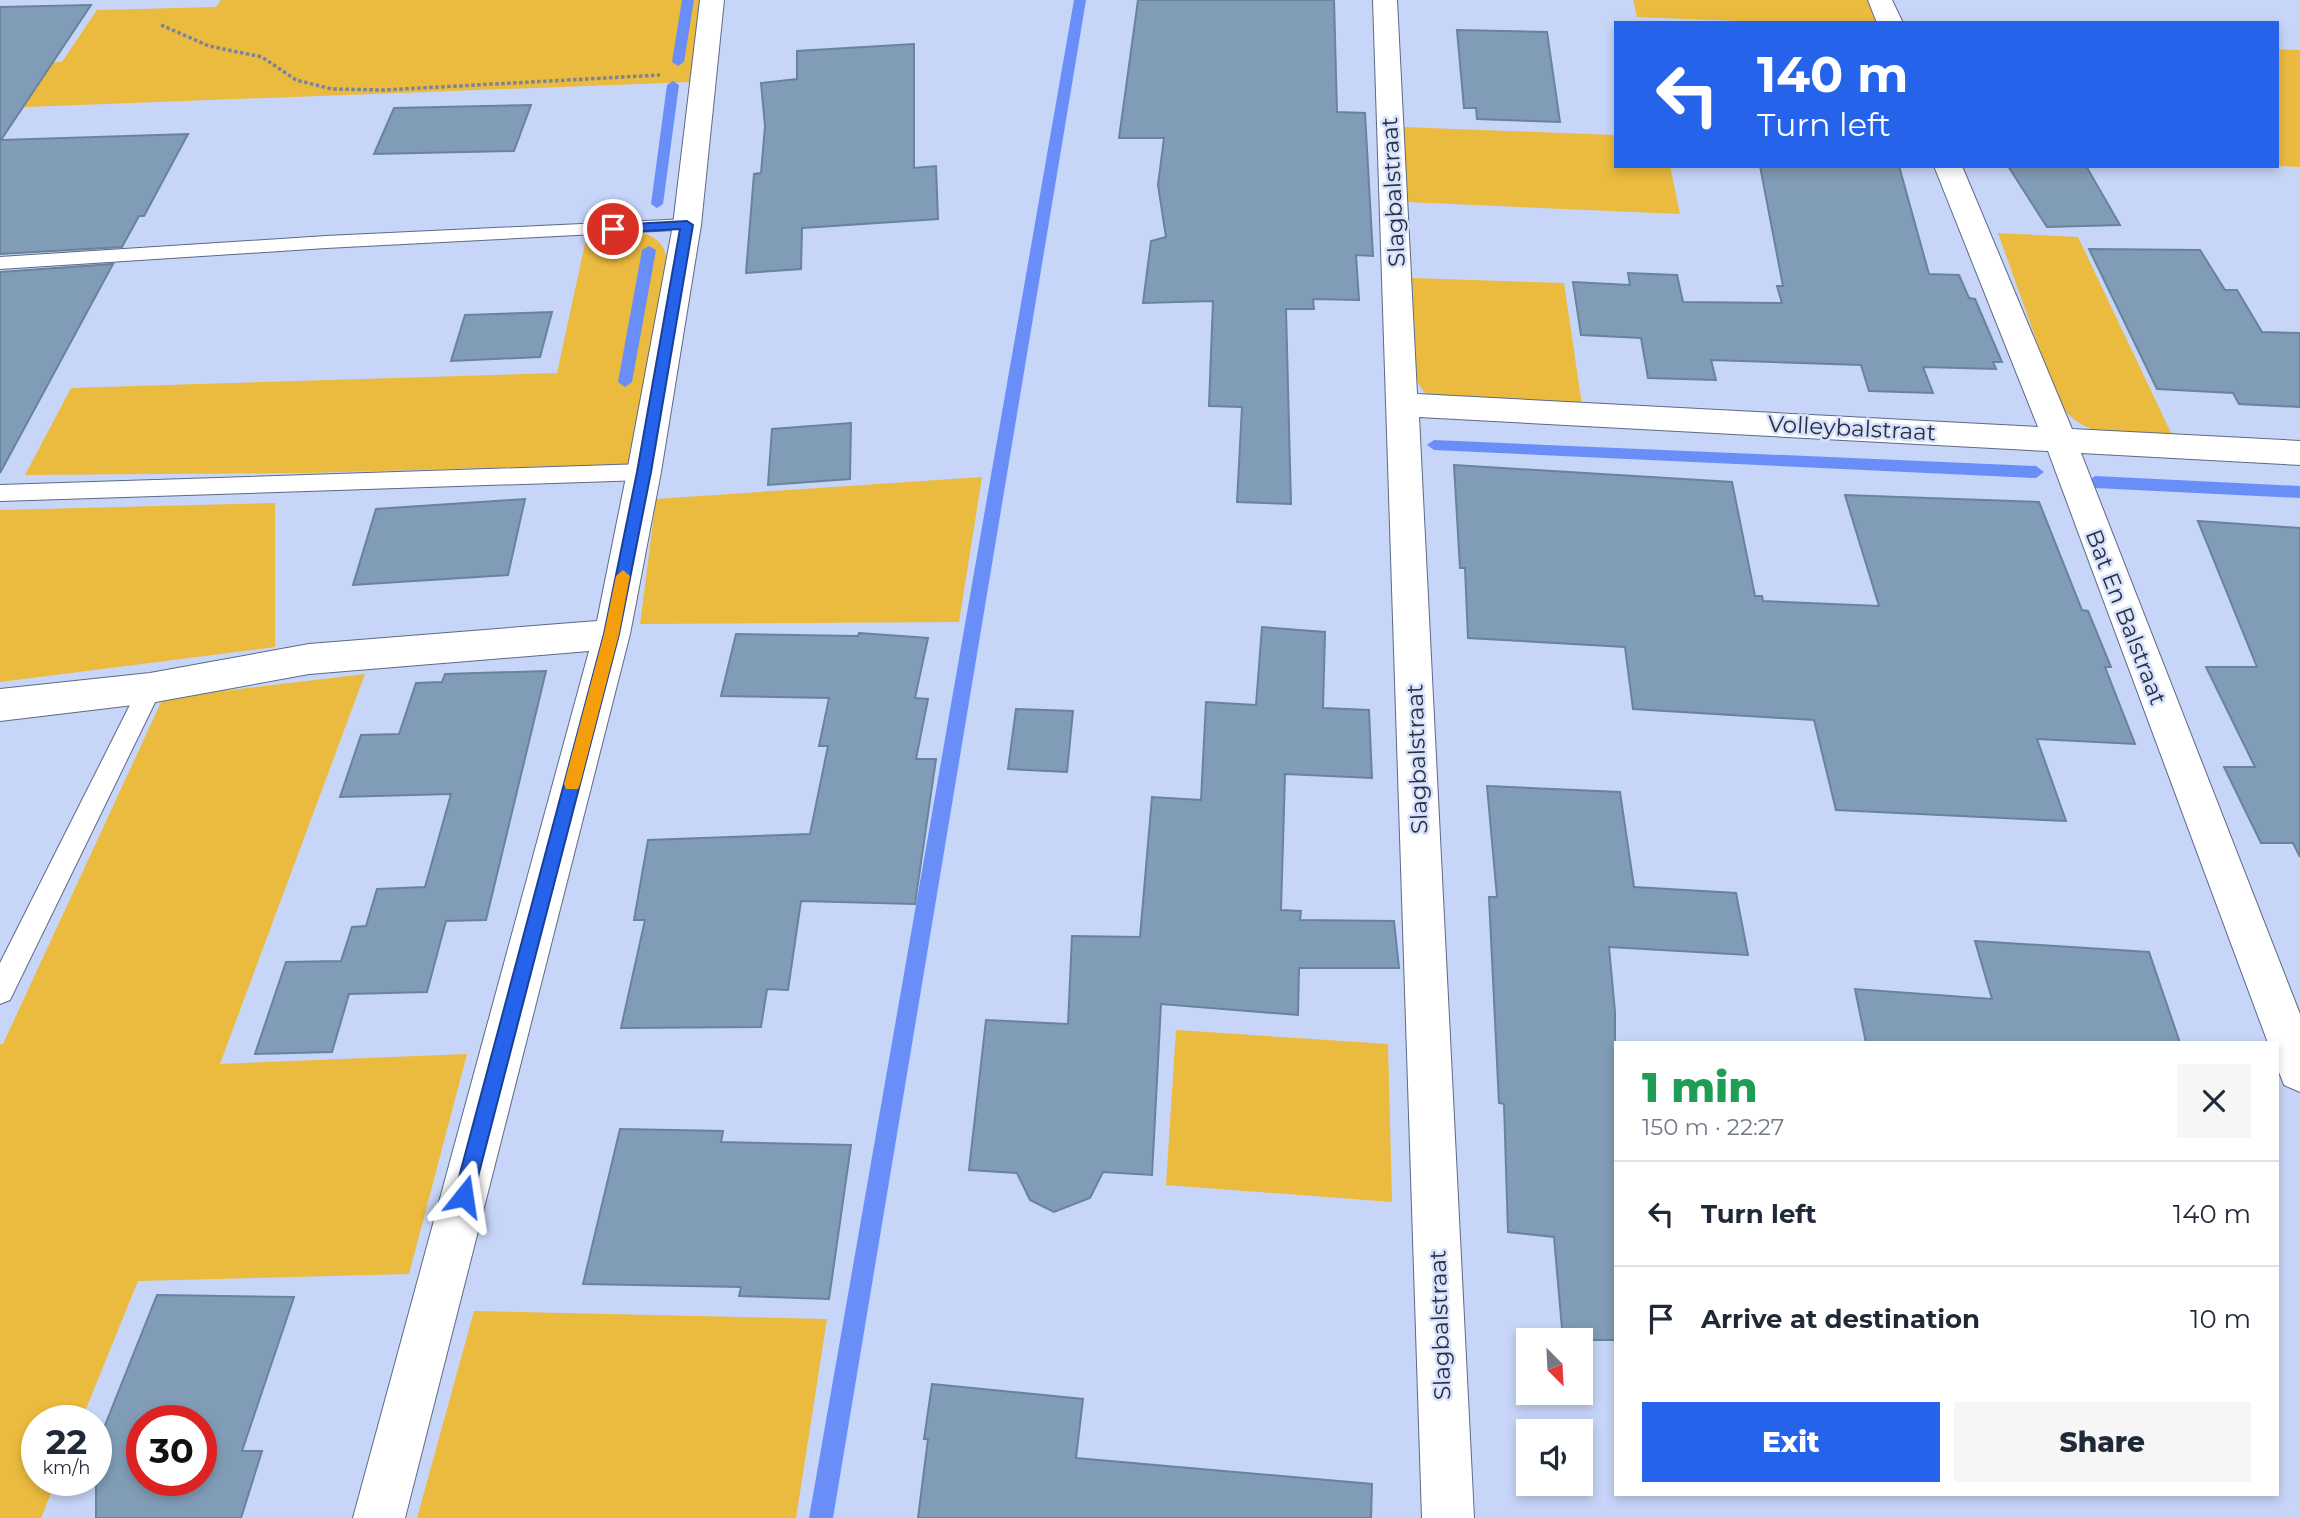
<!DOCTYPE html>
<meta charset="utf-8">
<style>
:root{--surface:#fff;--page:#f6f6f7;--text:#1f2937;--muted:#747a83;--line:#e0e1e3;--accent:#2563eb}
body{margin:0;font-family:Montserrat,sans-serif;background:var(--page);color:var(--text);height:100vh;display:flex;flex-direction:column;font-size:26px;white-space:nowrap}
*{box-sizing:border-box;margin:0}
p{font-size:23px;color:var(--muted)}
.icon{flex:none;width:38px;height:38px;fill:none;stroke:currentColor;stroke-width:2;stroke-linecap:round;stroke-linejoin:round}
.map{position:relative;flex:1;overflow:hidden}
.details{position:absolute;left:1614px;top:1041px;width:665px;height:455px;display:flex;flex-direction:column;background:var(--surface);border-radius:0px;box-shadow:0 4px 10px #0003}
.details>*{flex:none}
.guide{position:absolute;left:1614px;top:21px;width:665px;height:147px;border-radius:0px;box-shadow:0 4px 10px #0003;background:#2563eb;color:#fff;overflow:hidden}
.needle{width:46px;rotate:156deg}
.tools{position:absolute;left:1516px;top:1328px;display:grid;gap:14px}
.tools a{display:grid;place-items:center;width:77px;height:77px;border-radius:0px;background:var(--surface);box-shadow:0 4px 10px #0003;font-size:35px}
.speed{position:absolute;left:21px;top:1405px;display:flex;gap:14px;font-size:35px;font-weight:700;text-align:center}
.speed>*{display:grid;place-content:center;width:91px;height:91px;border-radius:50%;background:var(--surface);box-shadow:0 4px 10px #0003;line-height:1}
.speed small{font-size:18px;font-weight:400}
.speed .limit{border:10px solid #d22;background:#fff;color:#111}
.pin{position:absolute;display:grid;place-items:center;width:60px;height:60px;color:#fff;margin:-30px;border:4px solid #fff;border-radius:50%;box-shadow:0 2px 7px #0007}
.me{position:absolute;width:77px;margin:-38px;rotate:15deg;stroke-linejoin:round;filter:drop-shadow(0 0 5px #0008)}
.turn{display:flex;align-items:center;gap:24px;height:147px;padding:0 28px;font-size:32px}
.turn .icon{width:91px;height:91px;stroke-width:2.5}
.turn b{display:block;font-size:49px;line-height:60px}
.round{display:grid;place-items:center;flex:none;width:74px;height:74px;border-radius:0px;background:var(--page)}
.summary{display:flex;align-items:center;justify-content:space-between;height:119px;padding:0 28px}
h1{font-size:42px;font-weight:800;line-height:52px;color:#1e9e55}
.cta{display:flex;gap:14px;margin-top:auto;padding:14px 28px}
.cta a{flex:1;height:80px;border-radius:0px;background:var(--accent);color:#fff;font-size:28px;font-weight:800;line-height:80px;text-align:center}
.cta a+a{background:var(--page);color:var(--text)}
ul{padding:0;list-style:none}
li{display:flex;align-items:center;gap:21px;height:105px;padding:0 28px;border-top:2px solid var(--line)}
li div{flex:1}
li b{display:block;font-size:26px}
li em{font-style:normal}
.map>svg:first-child{display:block}
</style>
<div class="map">
<svg width="2300" height="1518" viewBox="0 0 2300 1518">
<rect width="100%" height="100%" fill="#c7d5f8"/>
<g fill="#eabb3e">
<path d="M221,0H702L691,82L0,108V64L62,62L97,10L216,7Z"/>
<path d="M1633,0H1872L1881,23H1790L1637,17Z"/>
<path d="M2277,49L2300,50V167L2277,166Z"/>
<path d="M1403,127L1615,135V166H1670L1680,214L1407,202Z"/>
<path d="M643,233C660,239 664,245 668,263L629,464L308,473L25,475L71,388L557,373L586,239Z"/>
<path d="M1998,233L2078,237L2173,437C2131,435 2083,442 2058,401Z"/>
<path d="M1412,278L1564,283L1582,405L1435,399L1424,392L1417,381Z"/>
<path d="M982,477L959,622L640,624L656,499Z"/>
<path d="M275,503V647L0,682V510Z"/>
<path d="M365,674L220,1064L467,1054L409,1274L138,1281L81,1421H37V1480L56,1481L41,1518H0V1044H3L163,698Z"/>
<path d="M1176,1030L1388,1044L1392,1202L1166,1185Z"/>
<path d="M474,1311L827,1319L796,1518H417Z"/>
</g>
<g fill="none" stroke-linecap="round" stroke-linejoin="round">
<g fill="#6a8ef8" fill-rule="evenodd">
<path d="M682,0H694L684,62L678,66L672,62Z"/>
<path d="M1074,0H1086L833,1518H809Z"/>
<path d="M673,81L679,85L663,204L657,208L651,204L667,85Z"/>
<path d="M649,246L656,250L632,382L625,387L618,382L642,250Z"/>
<path d="M1434,440L2036,466L2044,472L2036,478L1434,450L1427,445Z"/>
<path d="M2095,476L2300,486V498L2095,488L2087,482Z"/>
</g>
</g>
<g fill="#809cb6" stroke="#68839d" stroke-width="2" fill-rule="evenodd">
<path d="M1138,0H1334L1337,112L1365,113L1373,256L1356,255L1359,300L1313,299L1314,309H1286L1291,504L1237,502L1242,407L1209,406L1213,301L1143,303L1151,241L1166,237L1158,185L1164,138H1119Z"/>
<path d="M91,5L1,140L188,134L144,216H139L122,247L0,254V7Z"/>
<path d="M1457,30L1547,32L1560,122L1477,119L1476,108H1464Z"/>
<path d="M914,44V168L936,166L938,219L802,228L801,269L746,273L754,174L761,173L765,126L761,83L797,79V51Z"/>
<path d="M531,105L514,151L374,154L394,108Z"/>
<path d="M1760,166H1899L1929,274L1959,275L1969,298L1975,299L2002,362H1993L1996,369L1923,367L1933,393L1869,391L1861,365L1711,360L1716,380L1648,378L1641,338L1581,335L1573,282L1630,285L1628,273L1677,275L1683,302L1782,303L1777,286H1783Z"/>
<path d="M2008,166H2086L2120,225L2047,227Z"/>
<path d="M2089,249L2200,250L2225,290H2237L2262,332L2300,333V407L2239,404L2233,393L2157,389Z"/>
<path d="M113,264L0,473V272Z"/>
<path d="M552,312L540,357L451,361L465,315Z"/>
<path d="M851,423L850,479L768,485L772,429Z"/>
<path d="M1454,465L1732,482L1755,596H1762L1763,601L1879,606L1845,495L2039,502L2082,610L2088,611L2111,667H2105L2135,744L2037,739L2066,821L1836,810L1814,720L1633,709L1625,647L1468,638L1465,568H1460Z"/>
<path d="M525,499L508,575L353,585L376,509Z"/>
<path d="M2198,521L2300,528V857L2293,843H2261L2224,767H2255L2206,667H2257Z"/>
<path d="M1262,627L1325,632L1323,708L1369,710L1372,778L1285,774L1281,910L1301,911L1300,920L1394,921L1399,968H1299L1298,1015L1161,1004L1152,1175L1103,1172L1090,1198L1054,1212L1030,1200L1017,1173L969,1170L986,1020L1068,1024L1072,936L1140,937L1152,797L1201,800L1206,702L1256,705Z"/>
<path d="M859,633L928,638L915,698L928,699L916,759H936L915,904L801,901L788,990L767,989L761,1027L621,1028L645,920H634L648,840L810,834L828,746H819L829,698L721,696L736,634L858,636Z"/>
<path d="M546,671L486,920L446,921L427,992L349,994L332,1052L255,1054L286,962L341,961L352,927L366,926L377,889L425,887L451,794L340,797L361,735L399,734L416,683L442,682L445,674Z"/>
<path d="M1016,709L1073,711L1067,772L1008,769Z"/>
<path d="M1487,786L1620,792L1634,887L1736,893L1748,955L1609,947L1615,1012V1340H1563L1554,1237L1508,1232L1504,1104L1499,1103L1489,897H1497Z"/>
<path d="M1975,941L2149,952L2180,1043H1866L1855,989L1992,999Z"/>
<path d="M620,1129L723,1131L721,1142L851,1145L829,1299L739,1296L741,1287L583,1284Z"/>
<path d="M157,1295L294,1297L242,1451H262L241,1518H96V1448ZM142,1421H201V1480H142Z"/>
<path d="M932,1384L1083,1399L1076,1458L1372,1484L1371,1518H918L928,1439H924Z"/>
</g>
<g fill="none" stroke-linecap="round" stroke-linejoin="round">
<g stroke="#5d6987" stroke-width="2">
<g id="service">
<path d="M687,219L694,221L696,225L694,229L326,248L0,269V257L326,236Z"/>
<path d="M644,464L652,466L655,472L652,478L644,480L0,501V485Z"/>
<path d="M150,678L158,681L162,688L10,1000L0,1004V963L142,681Z"/>
</g>
</g>
<g stroke="#5d6987" stroke-width="2">
<g id="minor">
<path d="M700,0H724L701,225L661,472L630,634L405,1518H353L589,651L309,674L150,703L0,721V689L150,673L309,644L597,621L627,472L673,225Z"/>
<path d="M1373,0H1397L1417,394L2038,427L1934,166H1962L2072,429L2300,441V465L2081,453L2300,1014V1092L2284,1085L2277,1067V1043H2268L2048,451L1419,417L1474,1518H1422Z"/>
<path d="M1868,0H1892L1903,23H1877Z"/>
</g>
</g>
<path stroke="#7b849d" stroke-width="3.5" stroke-dasharray="3.5 2.5" stroke-linecap="butt" d="M161,25L209,46L262,57L296,80L332,89L384,90L660,75"/>
<use href="#service" fill="#fff" fill-rule="evenodd"/>
<use href="#minor" fill="#fff" fill-rule="evenodd"/>
</g>
<path fill="#2563eb" stroke="#184099" stroke-width="2" d="M687,221L693,225L651,472L619,634L473,1196L471,1203L464,1206L457,1203L454,1196L604,634L637,472L680,229L613,233L607,229L613,225Z"/>
<path fill="#f59e0b" d="M623,570L630,576L619,634L580,784L578,789H566L564,784L604,634L616,576Z"/>
<g text-anchor="middle" dominant-baseline="central" stroke-width="5" stroke-linejoin="round" paint-order="stroke">
<g font-size="23" fill="#2b303e" stroke="#d7e2fe">
<text transform="translate(1393 192) rotate(-93)">Slagbalstraat</text>
<text transform="translate(1852 428) rotate(3)">Volleybalstraat</text>
<text transform="translate(2126 617) rotate(69)">Bat En Balstraat</text>
<text transform="translate(1417 759) rotate(-92)">Slagbalstraat</text>
<text transform="translate(1440 1325) rotate(-92)">Slagbalstraat</text>
</g>
</g>
</svg>
<div class="tools">
<a><svg class="needle" viewBox="-14 -14 28 28"><path d="M0-13l5 13h-10z" fill="#e53935"/><path d="M0 13l5-13h-10z" fill="#747a83"/></svg></a>
<a><svg class="icon" aria-label="sound" viewBox="0 0 24 24"><path d="M4 9h4l5-4v14l-5-4H4zM17 9q2 3 0 6"/></svg></a>
</div>
<div class="speed"><div>22<small>km/h</small></div><div class="limit">30</div></div>
<div class="pin" style="left:613px;top:229px;background:#d93025"><svg class="icon" aria-label="arrive" viewBox="0 0 24 24"><path d="M6 21V4h12l-3 4 3 4H6"/></svg></div>
<svg class="me" style="left:464px;top:1196px" viewBox="-20 -20 40 40"><path d="M0-17L14 15 0 8-14 15z" fill="#2563eb" stroke="#fff" stroke-width="4"/></svg>
<div class="guide">
<div class="turn"><svg class="icon" aria-label="left" viewBox="0 0 24 24"><path d="M17 20v-9H6M10 6l-5 5 5 5"/></svg><div><b>140 m</b>Turn left</div></div>
</div>
<section class="details">
<div class="summary"><div><h1>1 min</h1><p>150 m · 22:27</p></div><a class="round"><svg class="icon" aria-label="close" viewBox="0 0 24 24"><path d="M6 6l12 12M18 6L6 18"/></svg></a></div>
<ul>
<li><svg class="icon" aria-label="left" viewBox="0 0 24 24"><path d="M17 20v-9H6M10 6l-5 5 5 5"/></svg><div><b>Turn left</b></div><em>140 m</em></li>
<li><svg class="icon" aria-label="arrive" viewBox="0 0 24 24"><path d="M6 21V4h12l-3 4 3 4H6"/></svg><div><b>Arrive at destination</b></div><em>10 m</em></li>
</ul>
<div class="cta"><a>Exit</a><a>Share</a></div>
</section>
</div>
